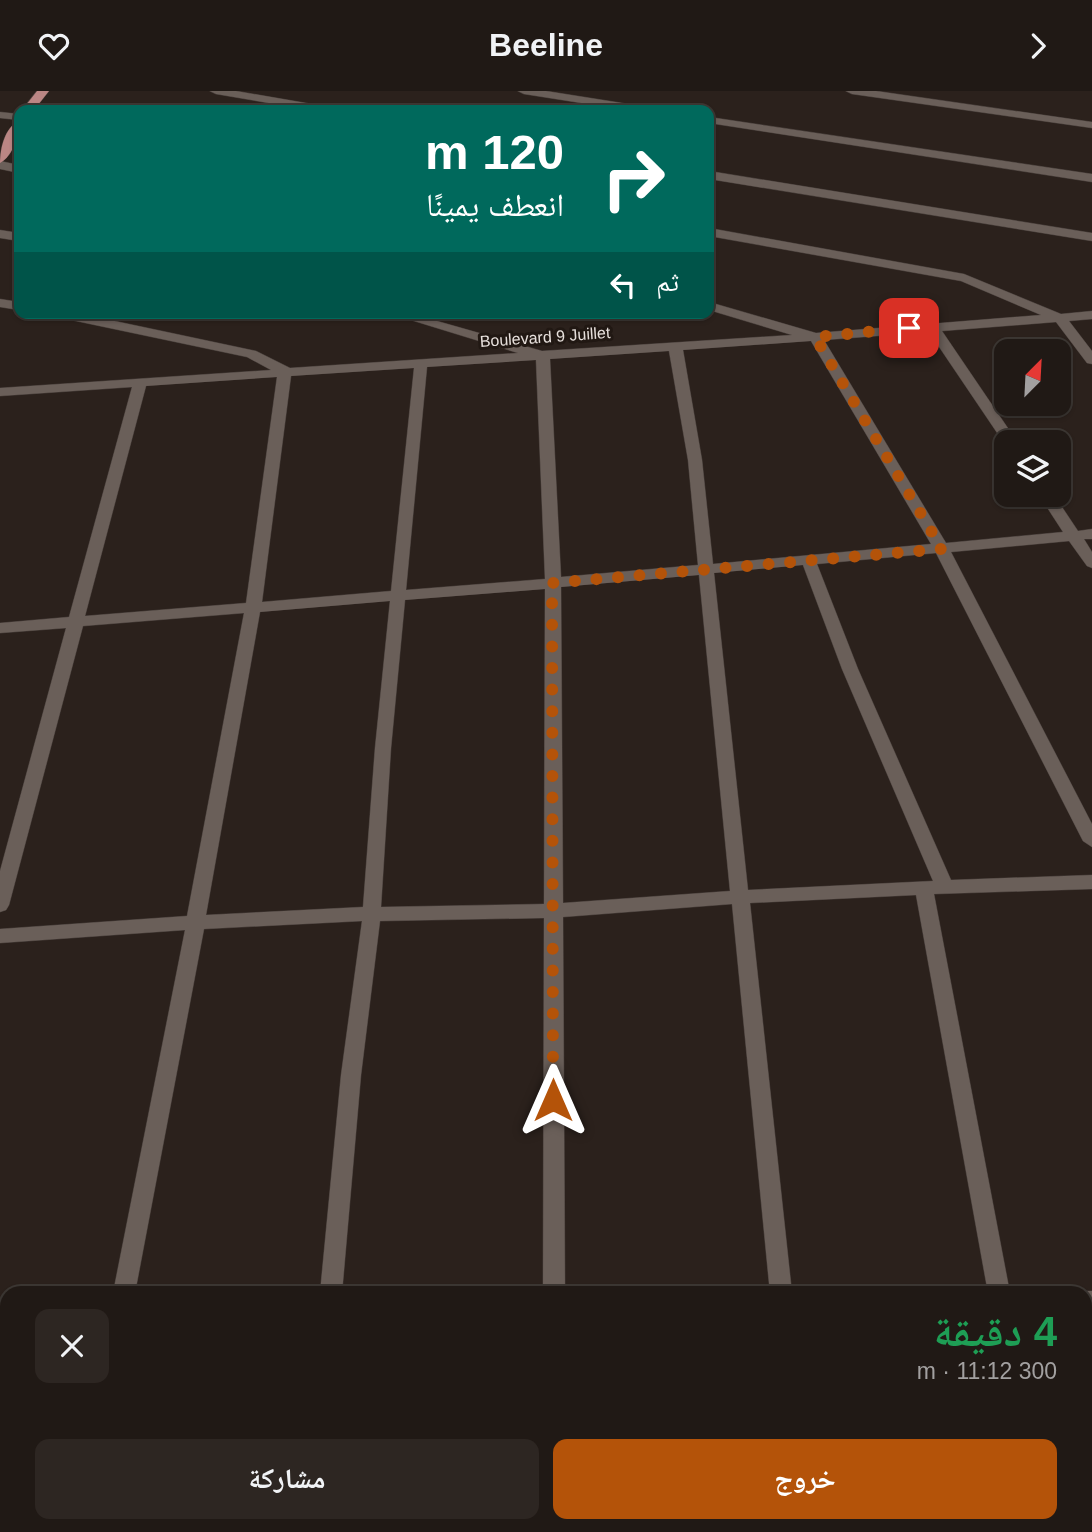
<!DOCTYPE html>
<html lang="ar">
<meta charset="utf-8">
<style>
:root{--surface:#201915;--page:#2d2622;--text:#f1f3f6;--muted:#a2a0a0;--line:#3d3834;--accent:#b45309}
body{margin:0;font-family:Arial,"Noto Naskh Arabic",sans-serif;background:var(--page);color:var(--text);direction:rtl;height:100vh;display:flex;flex-direction:column;font-size:26px;white-space:nowrap}
*{box-sizing:border-box;margin:0}
p{font-size:23px;color:var(--muted)}
.icon{flex:none;width:38px;height:38px;fill:none;stroke:currentColor;stroke-width:2;stroke-linecap:round;stroke-linejoin:round}
.map{position:relative;flex:1;overflow:hidden;direction:ltr}
.panel{position:absolute;left:0px;top:1195px;width:1092px;height:247px;display:flex;flex-direction:column;background:var(--surface);border-radius:21px 21px 0 0;box-shadow:0 2px 5px #0004,0 0 0 2px var(--line);direction:rtl}
.panel>*{flex:none}
.top-card{position:absolute;left:14px;top:14px;width:700px;height:214px;border-radius:14px;box-shadow:0 2px 5px #0004,0 0 0 2px var(--line);direction:rtl;background:#00695c;color:#fff;overflow:hidden}
.needle{width:46px;rotate:24deg}
.buttons{position:absolute;left:994px;top:248px;display:grid;gap:14px}
.buttons a{display:grid;place-items:center;width:77px;height:77px;border-radius:14px;background:var(--surface);box-shadow:0 2px 5px #0004,0 0 0 2px var(--line);font-size:35px}
.pin{position:absolute;display:grid;place-items:center;width:60px;height:60px;color:#fff;margin:-30px;border-radius:14px;box-shadow:0 4px 10px #0006}
.me{position:absolute;width:77px;margin:-38px;rotate:0deg;stroke-linejoin:round;filter:drop-shadow(0 0 5px #0008)}
.turn{display:flex;align-items:center;gap:24px;height:147px;padding:0 35px;font-size:32px}
.turn .icon{width:91px;height:91px;stroke-width:2.5}
.turn b{display:block;font-size:49px;line-height:60px}
.then{display:flex;align-items:center;height:66px;padding:0 35px;background:#0003;gap:14px;font-size:26px}
.round{display:grid;place-items:center;flex:none;width:74px;height:74px;border-radius:14px;background:var(--page)}
.summary{display:flex;align-items:center;justify-content:space-between;height:119px;padding:0 35px}
h1{font-size:42px;font-weight:700;line-height:52px;color:#1e9e55}
.cta{display:flex;gap:14px;margin-top:auto;padding:14px 35px}
.cta a{flex:1;height:80px;border-radius:14px;background:var(--accent);color:#fff;font-size:28px;font-weight:700;line-height:80px;text-align:center}
.cta a+a{background:var(--page);color:var(--text)}
header{display:flex;justify-content:space-between;align-items:center;height:91px;padding:0 35px;background:var(--surface);font-size:32px;font-weight:700}
.map>svg:first-child{display:block}
</style>
<header><svg class="icon" aria-label="forward" viewBox="0 0 24 24"><path d="M9 5l7 7-7 7"/></svg>Beeline<svg class="icon" aria-label="heart" viewBox="0 0 24 24"><path d="M12 20l-8-8c-3-5 5-10 8-4 3-6 11-1 8 4z"/></svg></header>
<div class="map">
<svg width="1092" height="1441" viewBox="0 0 1092 1441">
<rect width="100%" height="100%" fill="#2b211c"/>
<g fill="none" stroke-linecap="round" stroke-linejoin="round">
<g stroke="#463d39" stroke-width="1">
<g id="minor">
<path d="M210,0H236L329,16L335,19H310L216,3Z"/>
<path d="M518,0H546L647,16L653,19H626L524,3Z"/>
<path d="M846,0H876L1092,31V37L852,3Z"/>
<path d="M0,21L19,23V29L0,27Z"/>
<path d="M709,26L1092,83V91L709,32Z"/>
<path d="M0,70L19,74V82L0,78Z"/>
<path d="M709,80L1092,142V150L709,88Z"/>
<path d="M709,137L964,183L1061,223L1092,220V228L1069,230L1092,260V273L1087,272L1056,231L942,240L1018,352H1006V355L929,241L824,249L946,452L1063,441L1039,404H1054L1078,440L1092,438V448H1084L1092,461V477L1087,475L1069,450L951,461L1092,733V756L1083,750L936,462L817,473L858,578L951,789L1092,784V798L934,803L1010,1202H988L916,804L750,812L792,1202H770L732,813L563,826L565,1202H543L544,827L380,830L361,984L342,1202H320L341,984L362,830L204,838L135,1202H113L185,839L0,852V838L187,825L244,522L83,535L9,814L6,819L0,821V780L66,537L0,542V532L69,526L132,296L0,305V297L271,279L247,266L57,226L51,222H77L256,260L290,277L518,262L388,222H409L542,260L792,244L709,219V211L816,242L1041,224L961,190L709,145ZM811,250L931,453L713,473L702,369L683,259ZM669,260L688,369L698,474L561,486L550,268ZM536,269L545,488L406,499L427,276ZM414,277L391,500L262,511L291,285ZM277,286L246,512L85,525L146,295ZM803,474L842,578L933,790L748,799L714,482ZM699,484L730,800L563,812L561,496ZM545,498L544,813L381,816L391,657L405,509ZM390,510L375,657L363,816L206,824L260,521Z"/>
<path d="M0,139L19,142V150L0,147Z"/>
<path d="M0,208L19,211V219L0,216Z"/>
<path d="M1085,1200H1092V1218H1085V1202H1077Z"/>
<rect x="0" y="1269" width="7" height="20"/>
<path d="M64,1435H88L86,1441H62Z"/>
<path d="M296,1435H320L319,1441H295Z"/>
<rect x="543" y="1435" width="24" height="6"/>
<path d="M794,1435H818L819,1441H795Z"/>
<path d="M1032,1435H1056L1057,1441H1033Z"/>
</g>
</g>
<g stroke="#463d39" stroke-width="1">
<g id="major">
<path d="M37,0H49L34,19H22Z"/>
<path d="M19,30C20,43 13,65 0,72C0,57 5,36 19,30Z"/>
</g>
</g>
<use href="#minor" fill="#6a5f59" fill-rule="evenodd"/>
<use href="#major" fill="#bb8684" fill-rule="evenodd"/>
</g>
<g fill="none" stroke-linecap="round" stroke-linejoin="round">
<path stroke="#b45309" stroke-width="12" stroke-dasharray="0 21.6" d="M553,1009L552,492L942,458L815,246L909,237"/>
</g>
<g text-anchor="middle" dominant-baseline="central" stroke-width="6" stroke-linejoin="round" paint-order="stroke">
<g font-size="16" fill="#e7e0dc" stroke="#211813">
<text transform="translate(545 246) rotate(-4)">Boulevard 9 Juillet</text>
</g>
</g>
</svg>
<div class="buttons">
<a><svg class="needle" viewBox="-14 -14 28 28"><path d="M0-13l5 13h-10z" fill="#e53935"/><path d="M0 13l5-13h-10z" fill="#a2a0a0"/></svg></a>
<a><svg class="icon" aria-label="layers" viewBox="0 0 24 24"><path d="M12 4l9 5-9 5-9-5zM3 14l9 5 9-5"/></svg></a>
</div>
<div class="pin" style="left:909px;top:237px;background:#d93025"><svg class="icon" aria-label="arrive" viewBox="0 0 24 24"><path d="M6 21V4h12l-3 4 3 4H6"/></svg></div>
<svg class="me" style="left:553px;top:1009px" viewBox="-20 -20 40 40"><path d="M0-17L14 15 0 8-14 15z" fill="#b45309" stroke="#fff" stroke-width="4"/></svg>
<div class="top-card">
<div class="turn"><svg class="icon" aria-label="right" viewBox="0 0 24 24"><path d="M7 20v-9h11M14 6l5 5-5 5"/></svg><div><b>120 m</b>انعطف يمينًا</div></div>
<div class="then">ثم<svg class="icon" aria-label="left" viewBox="0 0 24 24"><path d="M17 20v-9H6M10 6l-5 5 5 5"/></svg></div>
</div>
<section class="panel">
<div class="summary"><div><h1>4 دقيقة</h1><p>300 m · 11:12</p></div><a class="round"><svg class="icon" aria-label="close" viewBox="0 0 24 24"><path d="M6 6l12 12M18 6L6 18"/></svg></a></div>
<div class="cta"><a>خروج</a><a>مشاركة</a></div>
</section>
</div>
